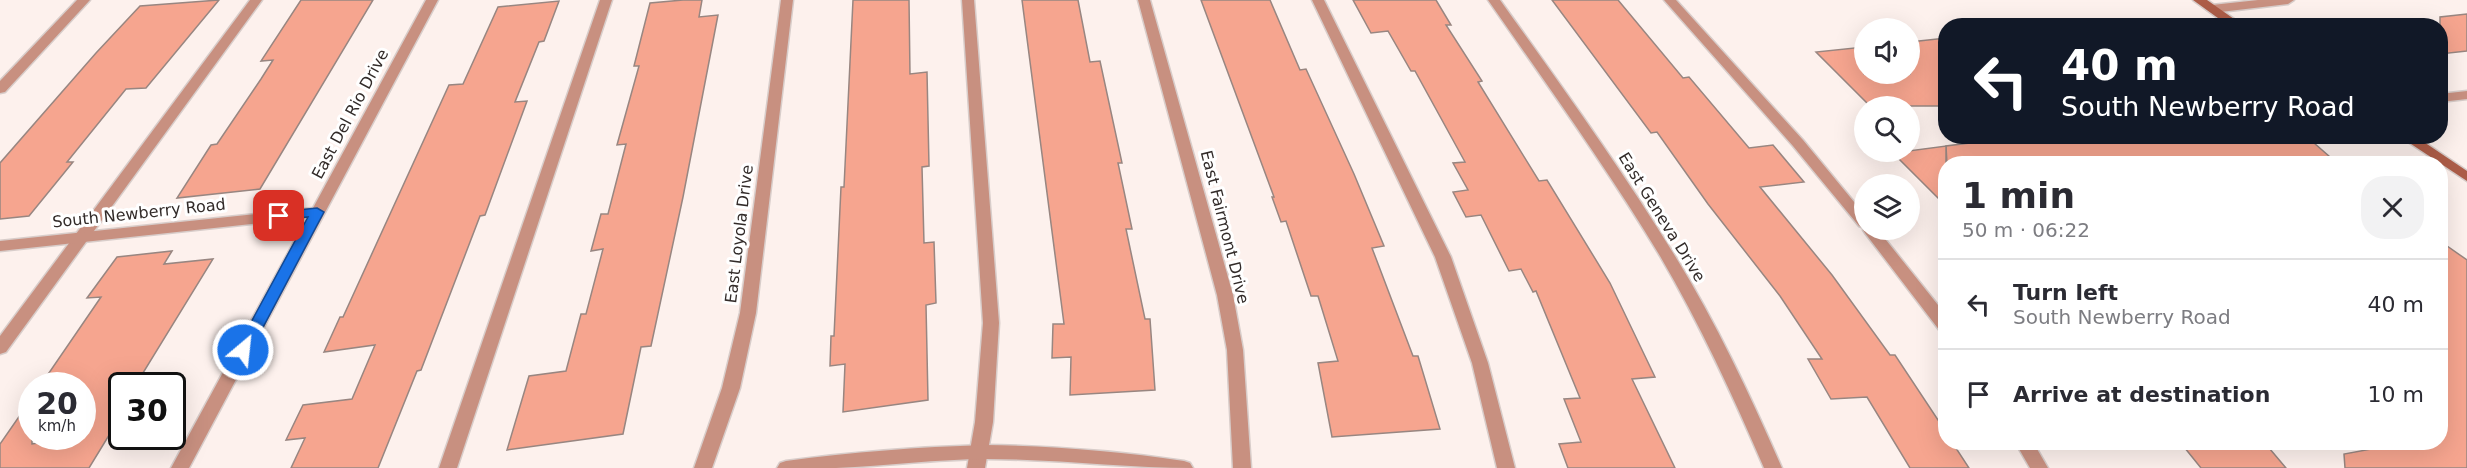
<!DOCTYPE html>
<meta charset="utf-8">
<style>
:root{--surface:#fff;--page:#f2f2f3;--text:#2b2b33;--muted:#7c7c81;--line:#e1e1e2}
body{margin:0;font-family:"DejaVu Sans",sans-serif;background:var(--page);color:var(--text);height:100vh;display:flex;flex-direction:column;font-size:22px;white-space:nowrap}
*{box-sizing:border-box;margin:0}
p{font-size:20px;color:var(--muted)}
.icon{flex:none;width:33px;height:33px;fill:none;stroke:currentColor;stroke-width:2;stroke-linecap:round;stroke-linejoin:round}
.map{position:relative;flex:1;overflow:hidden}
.side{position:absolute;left:1938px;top:156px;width:510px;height:294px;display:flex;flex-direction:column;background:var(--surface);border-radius:24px;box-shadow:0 6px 24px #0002}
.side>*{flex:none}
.guide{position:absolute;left:1938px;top:18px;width:510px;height:126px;border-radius:24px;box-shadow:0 6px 24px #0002;background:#111827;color:#fff;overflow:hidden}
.controls{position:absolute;left:1854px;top:18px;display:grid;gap:12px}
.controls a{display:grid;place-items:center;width:66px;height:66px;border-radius:50%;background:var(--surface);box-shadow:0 6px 24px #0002;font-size:30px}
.speed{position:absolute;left:18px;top:372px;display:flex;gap:12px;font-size:30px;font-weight:700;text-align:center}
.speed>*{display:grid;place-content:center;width:78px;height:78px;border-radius:50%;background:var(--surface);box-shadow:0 6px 24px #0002;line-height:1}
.speed small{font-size:15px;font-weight:400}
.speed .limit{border:3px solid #111;border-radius:9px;background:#fff;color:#111}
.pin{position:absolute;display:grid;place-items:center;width:51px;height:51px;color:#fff;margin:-26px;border-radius:12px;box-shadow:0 3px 9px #0006}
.me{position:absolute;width:66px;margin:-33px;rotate:28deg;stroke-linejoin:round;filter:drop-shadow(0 0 4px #0008)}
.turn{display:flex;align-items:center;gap:21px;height:126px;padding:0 24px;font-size:27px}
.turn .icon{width:78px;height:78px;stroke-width:2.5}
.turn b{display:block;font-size:42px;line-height:51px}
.round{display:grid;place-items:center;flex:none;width:63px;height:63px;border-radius:24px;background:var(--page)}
.summary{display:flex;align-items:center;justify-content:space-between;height:102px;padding:0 24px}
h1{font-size:36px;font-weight:700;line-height:45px}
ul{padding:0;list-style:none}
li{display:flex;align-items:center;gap:18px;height:90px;padding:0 24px;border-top:2px solid var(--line)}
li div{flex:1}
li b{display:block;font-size:22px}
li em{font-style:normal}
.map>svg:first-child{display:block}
</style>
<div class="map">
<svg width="2467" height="468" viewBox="0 0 2467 468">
<rect width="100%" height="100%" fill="#fdf1ed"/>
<g fill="#f6a58f" stroke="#988681" stroke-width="1.5">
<path d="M219,0L146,88L126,89L67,162H73L29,216L0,219V163L96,53L140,6Z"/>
<path d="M301,0H373L260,189L177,198L211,145L217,144L261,79L273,60L261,61Z"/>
<path d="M683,0H702L699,17L718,15L683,197L651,346L641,347L623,434L507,450L529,376L566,371L581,314H586L603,249L591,251L601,214H608L626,144L617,145L639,66H634L650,3Z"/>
<path d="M853,0H909L910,74L927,72L929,166L922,167L924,243L934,242L936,303L926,305L928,400L843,412L845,364L830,366L831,336H834L841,187H844Z"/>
<path d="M1022,0H1078L1090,62L1100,61L1122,163H1118L1132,229H1126L1145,319H1150L1155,390L1070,395L1071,357L1052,358L1053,324H1064Z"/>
<path d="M1201,0H1270L1300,70L1306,69L1354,174L1384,246L1372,248L1413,356H1418L1440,429L1332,437L1318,363L1338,361L1318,296H1311L1286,221L1281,222L1272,197H1274Z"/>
<path d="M1353,0H1436L1451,25H1446L1482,81L1478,82L1539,181L1547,180L1610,283L1655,377L1632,379L1675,468H1568L1559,444L1581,442L1564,399L1580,398L1536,291L1533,292L1521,269L1509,271L1481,215L1466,217L1453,192L1468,190L1453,163L1465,162L1415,71H1411L1388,31L1371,33Z"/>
<path d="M1552,0H1618L1683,78L1689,77L1749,148L1773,145L1804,182L1760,187L1832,275L1890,355H1895L1946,432V442H1952L1969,468H1910L1867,397L1831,399L1808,359H1822L1780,296L1708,204L1657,132L1651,133Z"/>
<path d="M559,1L544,41L539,42L515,102L527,101L485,215L480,216L421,370L417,371L378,468H291L305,438L286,440L303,405L352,399L375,345L324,352L340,317H343L449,85L463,84L498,7Z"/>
<path d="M2467,14V51L2440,54V17Z"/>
<path d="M1946,38V106H1870L1816,52L1864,47V74H1910V42Z"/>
<path d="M2026,136H2306L2338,164H1947L1946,146Z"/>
<path d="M1946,146V206L1893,153Z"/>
<path d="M2440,241L2467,260V468H2345L2344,454L2409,442H2440Z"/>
<path d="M172,251L164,264L213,259L138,381H141L139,386H122V414L89,468H0V444L32,398V444L82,437V386H40L101,297L87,298L117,257Z"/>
<path d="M2180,442H2264L2286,468H2201Z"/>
</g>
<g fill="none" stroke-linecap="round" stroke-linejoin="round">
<g stroke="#d8cdca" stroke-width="3">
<g id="lane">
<path d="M250,0H262L6,352L0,354V336Z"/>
<path d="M600,0H612L457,468H439Z"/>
<path d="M962,0H974L999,323L993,422L985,468H967L975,422L983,323Z"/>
<path d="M1312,0H1324L1451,257L1488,363L1515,468H1497L1472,363L1435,257Z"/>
<path d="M1664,0H1676L1803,140L1864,214V230H1878L1946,315V332L1940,331L1865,233L1863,230L1864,228L1859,226L1793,146Z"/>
<path d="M2467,91V99L2440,102V94Z"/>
<path d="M2015,442H2033L2048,468H2030Z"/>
</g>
</g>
<g stroke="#d8cdca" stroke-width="3">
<g id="street">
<path d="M77,0H90L5,92L0,93V81Z"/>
<path d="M426,0H438L189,468H171L307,218L0,251V241L313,208Z"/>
<path d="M781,0H793L756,313L740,388L712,468H694L722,388L740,313Z"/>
<path d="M1138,0H1150L1233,295L1243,350L1251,468H1233L1227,350L1217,295Z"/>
<path d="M1488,0H1500C1560,84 1621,168 1675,256C1717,324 1750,395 1782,468H1764C1733,396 1700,324 1660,256C1607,168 1547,85 1488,0Z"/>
<path d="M2258,0H2294L2288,4L2212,13L2206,9L2212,5Z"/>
<path d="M985,445C1052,446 1118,451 1184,461L1190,463L1193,468C1124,468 1056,459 987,459C937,459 887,466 836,468C817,468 797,468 777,468L780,463L786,461C852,452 918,447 985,445Z"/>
</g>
</g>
<g stroke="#d8cdca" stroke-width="3">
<g id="secondary">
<path d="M2193,0H2207L2244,26H2229Z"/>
<path d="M2399,136H2415L2467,171V181Z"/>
</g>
</g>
<use href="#lane" fill="#c89080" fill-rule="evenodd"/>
<use href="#street" fill="#c89080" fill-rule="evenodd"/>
<use href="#secondary" fill="#ad5d48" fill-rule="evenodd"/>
</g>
<path fill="#1a73e8" stroke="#114b97" stroke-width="1.5" d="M317,208L324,212L251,350L243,355L238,354L236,350L308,217L279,220L272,216L279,212Z"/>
<g text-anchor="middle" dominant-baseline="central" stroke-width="6" stroke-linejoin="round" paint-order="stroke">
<g font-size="16" fill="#322b29" stroke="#fff">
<text transform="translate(350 114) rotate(-62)">East Del Rio Drive</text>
<text transform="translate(139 213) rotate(-6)">South Newberry Road</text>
<text transform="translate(1662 217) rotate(58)">East Geneva Drive</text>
<text transform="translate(1225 227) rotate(76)">East Fairmont Drive</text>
<text transform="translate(739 234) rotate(-83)">East Loyola Drive</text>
</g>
</g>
</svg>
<div class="controls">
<a><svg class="icon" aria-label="sound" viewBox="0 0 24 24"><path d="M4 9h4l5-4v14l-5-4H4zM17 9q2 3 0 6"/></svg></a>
<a><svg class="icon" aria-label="search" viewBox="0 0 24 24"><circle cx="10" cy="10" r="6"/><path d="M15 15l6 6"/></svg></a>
<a><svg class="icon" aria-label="layers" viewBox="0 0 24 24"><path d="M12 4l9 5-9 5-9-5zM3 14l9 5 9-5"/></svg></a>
</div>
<div class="speed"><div>20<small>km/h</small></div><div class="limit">30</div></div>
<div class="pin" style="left:279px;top:216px;background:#d93025"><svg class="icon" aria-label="arrive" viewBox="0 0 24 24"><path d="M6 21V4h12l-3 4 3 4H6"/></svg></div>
<svg class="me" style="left:243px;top:350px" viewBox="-20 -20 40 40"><circle r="17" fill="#1a73e8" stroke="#fff" stroke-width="3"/><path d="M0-11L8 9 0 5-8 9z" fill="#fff"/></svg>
<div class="guide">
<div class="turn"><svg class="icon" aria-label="left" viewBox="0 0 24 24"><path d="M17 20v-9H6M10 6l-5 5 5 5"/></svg><div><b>40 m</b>South Newberry Road</div></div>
</div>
<section class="side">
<div class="summary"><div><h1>1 min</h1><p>50 m · 06:22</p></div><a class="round"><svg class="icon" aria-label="close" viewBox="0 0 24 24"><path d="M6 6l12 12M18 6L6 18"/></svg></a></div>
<ul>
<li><svg class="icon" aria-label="left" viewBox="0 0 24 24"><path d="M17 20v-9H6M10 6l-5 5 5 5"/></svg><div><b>Turn left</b><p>South Newberry Road</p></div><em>40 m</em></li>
<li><svg class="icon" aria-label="arrive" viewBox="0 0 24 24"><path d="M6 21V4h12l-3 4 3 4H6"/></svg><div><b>Arrive at destination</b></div><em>10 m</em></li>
</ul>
</section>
</div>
